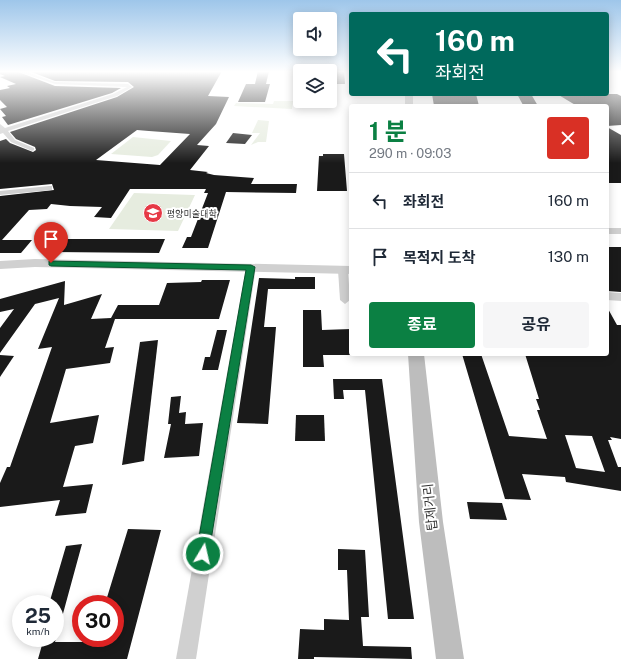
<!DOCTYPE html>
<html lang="ko">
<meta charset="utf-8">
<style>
:root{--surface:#fff;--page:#f6f6f7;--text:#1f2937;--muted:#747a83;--line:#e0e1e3;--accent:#0b8043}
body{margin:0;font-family:"Public Sans","Noto Sans KR",sans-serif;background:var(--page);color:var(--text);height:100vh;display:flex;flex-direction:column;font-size:15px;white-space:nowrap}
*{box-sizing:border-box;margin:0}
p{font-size:13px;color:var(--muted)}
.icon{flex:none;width:22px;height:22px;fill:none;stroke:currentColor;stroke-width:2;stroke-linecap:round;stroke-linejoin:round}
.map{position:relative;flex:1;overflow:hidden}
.panel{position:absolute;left:349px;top:104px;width:260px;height:252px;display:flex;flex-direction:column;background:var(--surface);border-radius:4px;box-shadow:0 2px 10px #0003}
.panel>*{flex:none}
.banner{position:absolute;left:349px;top:12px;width:260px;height:84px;border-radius:4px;box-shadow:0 2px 10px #0003;background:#00695c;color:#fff;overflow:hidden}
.buttons{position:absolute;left:293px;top:12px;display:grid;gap:8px}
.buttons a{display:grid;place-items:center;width:44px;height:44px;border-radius:4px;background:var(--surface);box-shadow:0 2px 10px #0003;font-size:20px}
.speed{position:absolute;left:12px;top:595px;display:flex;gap:8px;font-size:20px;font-weight:700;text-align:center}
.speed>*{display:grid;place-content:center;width:52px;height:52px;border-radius:50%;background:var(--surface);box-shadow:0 2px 10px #0003;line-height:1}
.speed small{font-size:10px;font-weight:400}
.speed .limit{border:6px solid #d22;background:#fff;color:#111}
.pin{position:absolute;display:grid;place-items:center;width:34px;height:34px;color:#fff;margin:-41px -17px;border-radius:50% 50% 50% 0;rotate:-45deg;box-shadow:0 0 4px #0007}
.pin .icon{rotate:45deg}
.me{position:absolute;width:44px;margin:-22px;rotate:9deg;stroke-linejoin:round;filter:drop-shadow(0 0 3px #0008)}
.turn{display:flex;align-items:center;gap:14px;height:84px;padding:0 20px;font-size:18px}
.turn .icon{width:52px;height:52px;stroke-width:2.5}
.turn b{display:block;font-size:28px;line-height:34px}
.round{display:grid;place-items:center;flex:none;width:42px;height:42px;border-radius:4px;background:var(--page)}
.headline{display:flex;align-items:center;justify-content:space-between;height:68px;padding:0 20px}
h1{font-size:24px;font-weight:700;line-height:30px;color:var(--accent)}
.action{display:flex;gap:8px;margin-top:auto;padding:8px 20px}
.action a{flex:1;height:46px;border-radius:4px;background:var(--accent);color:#fff;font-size:16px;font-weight:700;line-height:46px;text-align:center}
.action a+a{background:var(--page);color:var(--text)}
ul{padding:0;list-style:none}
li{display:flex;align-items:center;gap:12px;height:56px;padding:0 20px;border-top:1px solid var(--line)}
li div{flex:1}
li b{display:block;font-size:15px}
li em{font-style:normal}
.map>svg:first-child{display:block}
</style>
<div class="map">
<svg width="621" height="659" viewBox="0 0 621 659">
<rect width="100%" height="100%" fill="#fff"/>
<g fill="#e6ecdf">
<path d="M274,101H293L292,109L234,106L236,103L273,104Z"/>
<path d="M258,120L269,121L266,142H258L251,145L260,133H252Z"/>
<path d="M133,137L171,141L158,155L152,157L111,154Z"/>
<path d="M134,193L194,195H195L178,231L109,229Z"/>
</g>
<g fill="#1a1a1a" fill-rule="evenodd">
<path d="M0,71H16L55,86L121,88L112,93L8,125L2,117L6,116L0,109L7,107L0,100V90L10,88L7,86L16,84L0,77L5,76L0,74Z"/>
<path d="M29,71H222L208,96L229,97L216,124L197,145L209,146L190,170L208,172L206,173L214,175L254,178L251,184H297L296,193L226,192L208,248H182L187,237H191L208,193H204L206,189H130L111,218L94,217L102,207L70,206L51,204L47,209L29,210L2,240H32L21,253H0V196L54,190L52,184L0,189V141L6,139L10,143L33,152L36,150L35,147L16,139L10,132L117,97L134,87L128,82L55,81ZM137,130L149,131L190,134L160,165L96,160Z"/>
<path d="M258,71H269L266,84H270L265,102H238L246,84H255Z"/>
<path d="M330,71H344L345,84H330Z"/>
<path d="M432,94H476L479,106H434Z"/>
<path d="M517,94H531L538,106L523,105Z"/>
<path d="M557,94H617L621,96V125L607,126V106H577Z"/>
<path d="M607,127L621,135V183H607Z"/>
<path d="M233,133L252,135L245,144L226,143Z"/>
<path d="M323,154H344L347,191H317L319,156H323Z"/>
<path d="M63,239H165L159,253L53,252Z"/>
<path d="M607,247H621V292L607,291Z"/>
<path d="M295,277H315V289H268L264,327H276L268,424L237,423L259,278L295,279Z"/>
<path d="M202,280H230L219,319H115L105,348L114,347L110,363L66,369L50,423L99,415L93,443L75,446L63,487L93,484L86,513L55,516L60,500L0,507V483L7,467H10L52,347L38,349L59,298L35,304L0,353V328L14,309L0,312V299L65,281L64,305L102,294L91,319L111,318L118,305H159L167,283L201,282Z"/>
<path d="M607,307L617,325H621V439L610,437L612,440H608L618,467H621V491L566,482L565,477L522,474L531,500L505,499L462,354H481L509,436L547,439L537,410H540L536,399H539L525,354H607ZM565,435L592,436L605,472L576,468Z"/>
<path d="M303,310H321L322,330L351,329V355H323L324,367H303Z"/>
<path d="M217,330H227L218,370H202L205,357H210Z"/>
<path d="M158,340L144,461L122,465L140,342Z"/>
<path d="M0,355L14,356L0,377Z"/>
<path d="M333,379H382L414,619H388L365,390H343L344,399H334Z"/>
<path d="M181,396L179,413L186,412L185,424L203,423L199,456L164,458L171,424H168L171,397Z"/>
<path d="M296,415H324L325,441H295Z"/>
<path d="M467,502L502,503L507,520L470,519Z"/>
<path d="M128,529L161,530L127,659H38L44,638H56L55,642H93L94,638H115V604H105Z"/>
<path d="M82,544L58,632L55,631V604H49L66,546Z"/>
<path d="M338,549L365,550L369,617H361L363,646L411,647L412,659L314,657V659H298L300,629L324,630V619L349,620L347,570H338Z"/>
</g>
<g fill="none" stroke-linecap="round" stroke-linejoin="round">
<g fill="#d0d0d0" fill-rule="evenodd">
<path d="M17,71H24L55,82L128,84L132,87L117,96L8,131L15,140L34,148V150L32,151L11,142L3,133L0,134V124L5,128L113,94L127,87L55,84Z"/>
<path d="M49,186H52V190L0,195V191Z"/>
<rect x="607" y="228" width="14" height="6"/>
<path d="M251,264L256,267L196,659H176L246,267Z"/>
<path d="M343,267L348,270L350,300L345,304L340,300L338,270Z"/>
<path d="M607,292L621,293V301L607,300Z"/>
</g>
<path fill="#d0d0d0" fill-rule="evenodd" d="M35,259L351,266V274L35,267L0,269V261Z"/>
<g fill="#bdbdbd" fill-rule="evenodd">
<rect x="405" y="94" width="8" height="12"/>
<path d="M408,354H424L443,522L464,659H436L419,522Z"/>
</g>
</g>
<linearGradient id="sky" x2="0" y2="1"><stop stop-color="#9ec6ea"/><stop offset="0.44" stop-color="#fff"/><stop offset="1" stop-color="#fff" stop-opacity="0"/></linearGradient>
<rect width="621" height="163" fill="url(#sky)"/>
<path fill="#0b8043" stroke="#07532c" d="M49,261L251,265L255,267L208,559L203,561L198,559L196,554L246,270L51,266L49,265Z"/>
<defs>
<g id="university-disc" transform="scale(1)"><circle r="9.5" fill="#e63946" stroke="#fff"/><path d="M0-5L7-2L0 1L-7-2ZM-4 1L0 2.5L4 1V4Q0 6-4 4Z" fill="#fff"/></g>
</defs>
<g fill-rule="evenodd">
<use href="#university-disc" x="153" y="213"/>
</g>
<g text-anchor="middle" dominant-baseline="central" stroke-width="4" stroke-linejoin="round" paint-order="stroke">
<g font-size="9" fill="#333" stroke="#fff" text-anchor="start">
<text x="167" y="213">평양미술대학</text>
</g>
<g font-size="13" fill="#333" stroke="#fff">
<text transform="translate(430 507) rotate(-96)">탑제거리</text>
</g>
</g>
</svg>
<div class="buttons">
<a><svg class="icon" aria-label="sound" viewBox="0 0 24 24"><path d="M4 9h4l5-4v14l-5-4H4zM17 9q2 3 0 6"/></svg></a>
<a><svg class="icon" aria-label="layers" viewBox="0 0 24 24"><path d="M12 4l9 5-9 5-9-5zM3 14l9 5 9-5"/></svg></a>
</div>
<div class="speed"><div>25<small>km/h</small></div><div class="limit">30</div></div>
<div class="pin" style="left:51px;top:263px;background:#d93025"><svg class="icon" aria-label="arrive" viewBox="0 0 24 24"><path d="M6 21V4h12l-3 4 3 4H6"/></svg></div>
<svg class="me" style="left:203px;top:554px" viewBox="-20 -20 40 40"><circle r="17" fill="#0b8043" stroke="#fff" stroke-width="3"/><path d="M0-11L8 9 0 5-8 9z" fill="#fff"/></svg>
<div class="banner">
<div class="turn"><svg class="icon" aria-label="left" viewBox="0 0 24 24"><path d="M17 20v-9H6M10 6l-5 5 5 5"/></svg><div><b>160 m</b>좌회전</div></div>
</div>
<section class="panel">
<div class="headline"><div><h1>1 분</h1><p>290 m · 09:03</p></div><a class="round" style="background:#d93025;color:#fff"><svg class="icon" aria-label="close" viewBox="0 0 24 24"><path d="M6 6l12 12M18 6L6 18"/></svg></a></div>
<ul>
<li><svg class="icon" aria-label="left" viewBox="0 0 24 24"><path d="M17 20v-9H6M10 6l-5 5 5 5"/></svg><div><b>좌회전</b></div><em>160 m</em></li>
<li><svg class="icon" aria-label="arrive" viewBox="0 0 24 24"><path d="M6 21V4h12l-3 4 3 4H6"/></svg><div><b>목적지 도착</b></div><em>130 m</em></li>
</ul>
<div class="action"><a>종료</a><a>공유</a></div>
</section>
</div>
